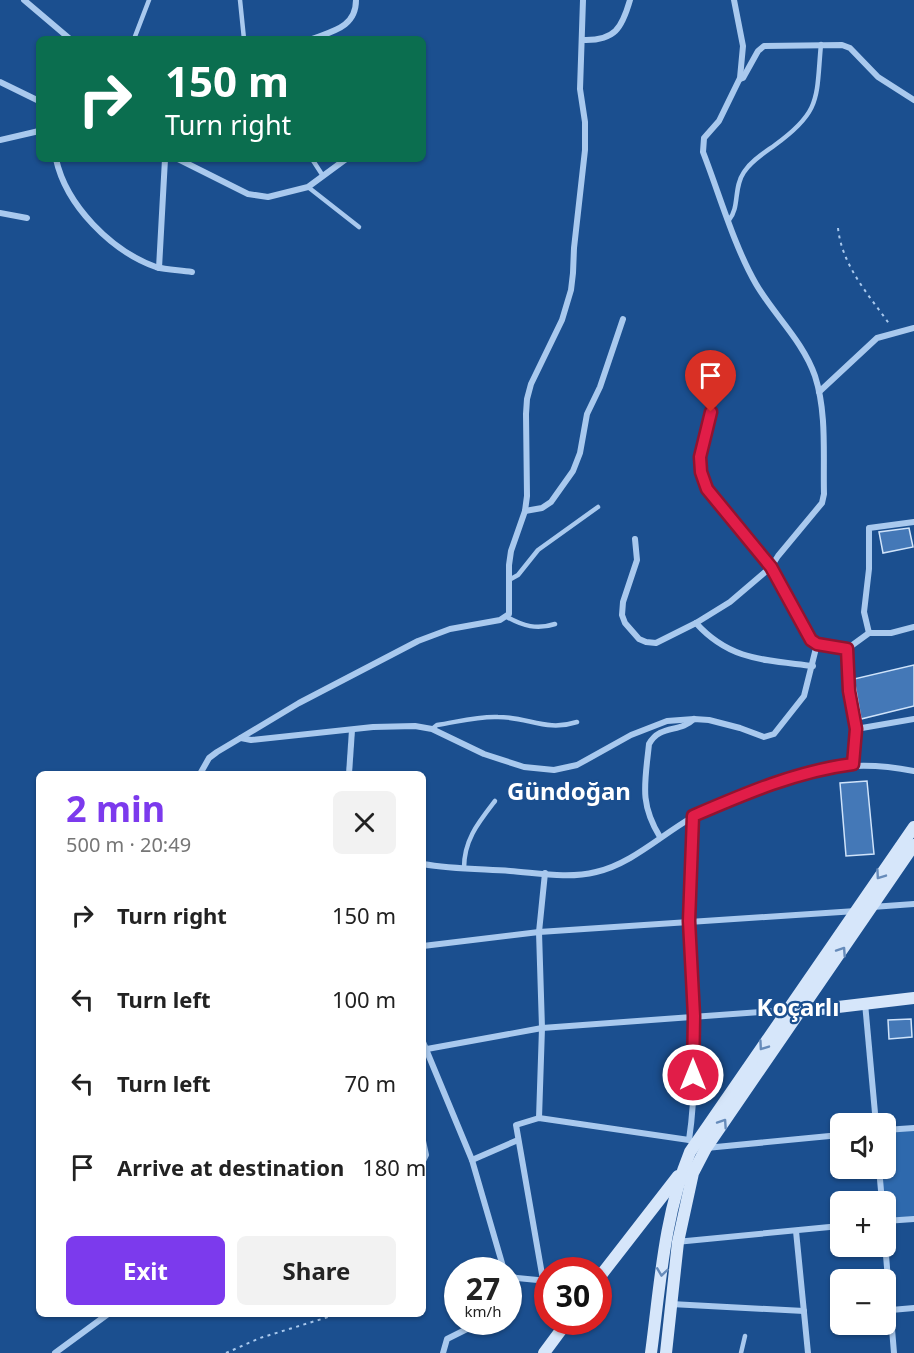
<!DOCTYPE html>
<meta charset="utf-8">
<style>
:root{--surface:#fff;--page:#f2f2f2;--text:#222;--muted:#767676;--accent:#7c3aed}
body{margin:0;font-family:"Noto Sans",sans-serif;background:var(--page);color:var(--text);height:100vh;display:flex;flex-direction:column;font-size:22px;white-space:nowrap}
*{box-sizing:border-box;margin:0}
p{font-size:20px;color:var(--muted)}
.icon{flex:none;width:33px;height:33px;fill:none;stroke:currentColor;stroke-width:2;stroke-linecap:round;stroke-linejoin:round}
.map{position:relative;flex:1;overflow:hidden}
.side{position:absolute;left:36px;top:771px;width:390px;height:546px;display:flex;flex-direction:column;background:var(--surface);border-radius:9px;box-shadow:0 2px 4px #0004}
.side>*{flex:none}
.banner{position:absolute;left:36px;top:36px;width:390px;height:126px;border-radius:9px;box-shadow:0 2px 4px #0004;background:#0b6e4f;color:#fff;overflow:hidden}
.controls{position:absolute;left:830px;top:1113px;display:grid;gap:12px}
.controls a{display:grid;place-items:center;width:66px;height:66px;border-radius:9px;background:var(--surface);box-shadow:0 2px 4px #0004;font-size:30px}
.speed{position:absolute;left:444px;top:1257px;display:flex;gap:12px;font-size:30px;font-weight:700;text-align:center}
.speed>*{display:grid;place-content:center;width:78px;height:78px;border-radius:50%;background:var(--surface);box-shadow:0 2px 4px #0004;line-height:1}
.speed small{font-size:15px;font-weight:400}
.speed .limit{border:9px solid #d22;background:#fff;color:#111}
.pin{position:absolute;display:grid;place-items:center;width:51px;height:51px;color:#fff;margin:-62px -26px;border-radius:50% 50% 50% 0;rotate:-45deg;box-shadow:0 0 6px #0007}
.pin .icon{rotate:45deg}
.me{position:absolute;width:66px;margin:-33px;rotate:0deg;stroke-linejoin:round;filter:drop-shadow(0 0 4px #0008)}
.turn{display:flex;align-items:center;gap:21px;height:126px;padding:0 30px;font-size:27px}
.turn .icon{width:78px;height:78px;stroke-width:2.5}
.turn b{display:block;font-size:42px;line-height:51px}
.round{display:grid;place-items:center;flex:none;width:63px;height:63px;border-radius:9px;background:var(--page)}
.head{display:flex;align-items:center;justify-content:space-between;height:102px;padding:0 30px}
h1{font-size:36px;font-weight:700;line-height:45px;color:var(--accent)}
.cta{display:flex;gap:12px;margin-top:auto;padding:12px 30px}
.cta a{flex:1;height:69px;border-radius:9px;background:var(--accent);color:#fff;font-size:24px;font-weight:700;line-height:69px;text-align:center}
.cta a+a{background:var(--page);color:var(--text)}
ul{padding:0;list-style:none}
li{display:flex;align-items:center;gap:18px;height:84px;padding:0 30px}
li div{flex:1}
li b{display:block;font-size:22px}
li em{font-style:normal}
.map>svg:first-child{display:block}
</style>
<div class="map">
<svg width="914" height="1353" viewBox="0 0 914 1353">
<rect width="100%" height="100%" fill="#1b4f8f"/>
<path fill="#2e69ad" d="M914,1128V1219L885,1221V1202L882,1201L879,1169L885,1168V1130Z"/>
<g fill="#4478b7" stroke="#cfe3fa" stroke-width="1.5">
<path d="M909,528L913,547L883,553L879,532Z"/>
<path d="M914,665V706L861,719L854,679Z"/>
<path d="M867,781L874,854L846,856L840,783Z"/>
<path d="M911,1019L912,1037L889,1039L888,1020Z"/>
</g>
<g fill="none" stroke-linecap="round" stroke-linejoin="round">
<g stroke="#a9c9ee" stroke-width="2" stroke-dasharray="3 4.5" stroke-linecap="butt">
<path d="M838,228C842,266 869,295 890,325"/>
<path d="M226,1353L260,1338L338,1314"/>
</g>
<g stroke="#a9c9ee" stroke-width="4.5">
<path d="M240,0L244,39"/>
<path d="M134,39L149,0"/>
<path d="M312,159L323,176"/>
<path d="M308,187L359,227"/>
<path d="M729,220C740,207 733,188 744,172C751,161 764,153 775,145C822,111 816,98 821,44"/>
<path d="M509,580L518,575L538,550L598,507"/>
<path d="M507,617C523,626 537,630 555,624"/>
<path d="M432,729L437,725C457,722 478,716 498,717C529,717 546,732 577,722"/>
<path d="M464,868C464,840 478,823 495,801"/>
<path d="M741,1353L745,1336"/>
</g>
<g stroke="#a9c9ee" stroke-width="6">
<path d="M24,0L70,39"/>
<path d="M734,0L743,46L740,78L719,121L704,138L703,152C719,193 734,246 756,284C774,315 803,341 815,376C827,413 823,455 824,494L822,503L778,556L771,567L805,633L811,640L817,644L847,649L869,633H891L914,627"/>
<path d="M312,39C333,31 356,27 356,0"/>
<path d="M583,40C615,41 622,28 630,0"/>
<path d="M740,79L743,78L758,51L764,46L842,45L850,48L878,77L914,100"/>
<path d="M0,82L39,101"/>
<path d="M0,140L39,131"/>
<path d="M56,159C66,205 111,251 156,267C167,270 180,270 192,272"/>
<path d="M178,159L248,194L268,197L308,187L346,159"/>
<path d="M0,213L27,218"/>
<path d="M159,268L165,159"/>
<path d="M819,392L877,338L914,328"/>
<path d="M525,511L542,508L551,502L573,471L580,453L587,414L600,387L623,319"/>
<path d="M635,539L637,560L623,602L622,615L625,623L639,639L646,642L656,643L696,623L730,602L771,567L729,515L712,497L703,480L700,457L717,390"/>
<path d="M696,623C730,661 766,660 813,666"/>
<path d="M869,633L864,612L869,569V528L914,522"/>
<path d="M847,649L849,691L856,729L853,764"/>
<path d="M856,729L914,719"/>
<path d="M241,738L251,740L373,727L415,726L432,729L484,754L524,767L554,770L577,765L631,735L667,721L694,719L709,720L740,728L764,737L774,734L804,696L817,644"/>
<path d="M200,774L209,758L217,752L299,703L418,641L450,629L500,620L509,614V565L511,551L525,511L527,496L526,414L527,399L531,384L562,320L571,290L573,273L574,248L585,150V122L580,89L583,0"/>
<path d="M349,774L352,730"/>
<path d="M660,837C639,803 645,783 649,744C660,724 680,733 694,719"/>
<path d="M423,864C451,869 481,869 510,871C538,873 568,879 596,872C631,864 660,836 691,818C710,806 733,799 754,791C815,770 848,758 914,771"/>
<path d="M872,907L914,904"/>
<path d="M423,946L539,932L856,911"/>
<path d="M865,1003L876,1124"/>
<path d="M423,1042L472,1160L504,1270"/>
<path d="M427,1049L542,1028L787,1010"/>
<path d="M539,1118L542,1028L539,932L545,873"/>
<path d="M885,1130L914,1128"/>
<path d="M689,1140C700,1067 690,994 689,921C688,886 691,851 693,816"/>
<path d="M423,1141L426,1155L423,1161"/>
<path d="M706,1148L840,1135"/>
<path d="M472,1160L518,1140"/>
<path d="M879,1168L882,1202"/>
<path d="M885,1221L914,1219"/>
<path d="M796,1231L808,1353"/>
<path d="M676,1242L840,1226"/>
<path d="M885,1243L894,1353"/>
<path d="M508,1275L517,1278L548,1281"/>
<path d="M543,1280L516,1125L539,1118L689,1140L697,1144"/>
<path d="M508,1287L512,1277"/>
<path d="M671,1304L804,1311"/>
<path d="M891,1310L914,1308"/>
<path d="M55,1353L108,1314"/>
<path d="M443,1353L447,1339L481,1322"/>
</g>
<g stroke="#d6e6fa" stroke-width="12">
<path d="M796,1012L914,998"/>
<path d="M598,1279L678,1176"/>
<path d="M544,1353L567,1322"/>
<path d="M651,1353C660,1286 664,1215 690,1152L914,827"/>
<path d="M666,1353L678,1242L693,1173L706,1148L914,845"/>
</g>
</g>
<defs><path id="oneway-chevron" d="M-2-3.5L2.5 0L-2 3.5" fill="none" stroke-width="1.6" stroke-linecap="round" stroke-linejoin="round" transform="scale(1.5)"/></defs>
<g stroke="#668bba">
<use href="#oneway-chevron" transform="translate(880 875) rotate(125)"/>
<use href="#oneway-chevron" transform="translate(842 951) rotate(-56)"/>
<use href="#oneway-chevron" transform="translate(763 1046) rotate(125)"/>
<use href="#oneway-chevron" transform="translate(723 1123) rotate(-56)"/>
<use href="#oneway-chevron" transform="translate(662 1272) rotate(98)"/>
</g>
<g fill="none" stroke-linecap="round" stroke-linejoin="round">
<g stroke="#92132f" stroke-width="15">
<path id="route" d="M693,1075L694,1016L689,921L693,816C744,794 797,771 853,764L856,729L849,691L847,649L817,644L811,640L771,567L707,489L701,472L700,457L711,412"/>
</g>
<use href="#route" stroke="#e11d48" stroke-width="10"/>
</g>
<g text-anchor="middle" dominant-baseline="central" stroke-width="4.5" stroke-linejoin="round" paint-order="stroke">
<g font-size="24" font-weight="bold" fill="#fff" stroke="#1b4f8f">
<text x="569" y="790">Gündoğan</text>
<text x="798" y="1006">Koçarlı</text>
</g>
</g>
</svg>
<div class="controls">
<a><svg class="icon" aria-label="sound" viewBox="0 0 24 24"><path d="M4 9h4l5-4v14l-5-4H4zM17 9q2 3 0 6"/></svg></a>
<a>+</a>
<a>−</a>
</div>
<div class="speed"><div>27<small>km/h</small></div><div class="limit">30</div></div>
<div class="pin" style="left:711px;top:412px;background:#d93025"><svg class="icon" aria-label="arrive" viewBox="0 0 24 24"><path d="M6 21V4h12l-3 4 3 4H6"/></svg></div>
<svg class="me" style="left:693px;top:1075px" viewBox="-20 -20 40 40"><circle r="17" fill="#e11d48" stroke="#fff" stroke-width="3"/><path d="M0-11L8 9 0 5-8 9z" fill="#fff"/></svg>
<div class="banner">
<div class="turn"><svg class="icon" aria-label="right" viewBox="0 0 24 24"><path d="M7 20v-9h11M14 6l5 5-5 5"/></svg><div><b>150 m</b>Turn right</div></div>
</div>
<section class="side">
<div class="head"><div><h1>2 min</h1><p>500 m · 20:49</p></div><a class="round"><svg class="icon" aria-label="close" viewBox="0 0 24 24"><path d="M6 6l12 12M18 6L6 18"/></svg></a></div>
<ul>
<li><svg class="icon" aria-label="right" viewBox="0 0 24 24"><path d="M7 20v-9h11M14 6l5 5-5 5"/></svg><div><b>Turn right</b></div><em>150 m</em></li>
<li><svg class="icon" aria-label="left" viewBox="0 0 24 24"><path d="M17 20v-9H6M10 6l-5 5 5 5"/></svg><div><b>Turn left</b></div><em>100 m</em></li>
<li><svg class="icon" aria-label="left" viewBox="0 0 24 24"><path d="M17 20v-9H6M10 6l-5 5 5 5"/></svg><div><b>Turn left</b></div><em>70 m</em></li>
<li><svg class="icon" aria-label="arrive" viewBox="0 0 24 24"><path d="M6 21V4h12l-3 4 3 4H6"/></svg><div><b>Arrive at destination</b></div><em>180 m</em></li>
</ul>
<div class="cta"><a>Exit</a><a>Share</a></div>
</section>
</div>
